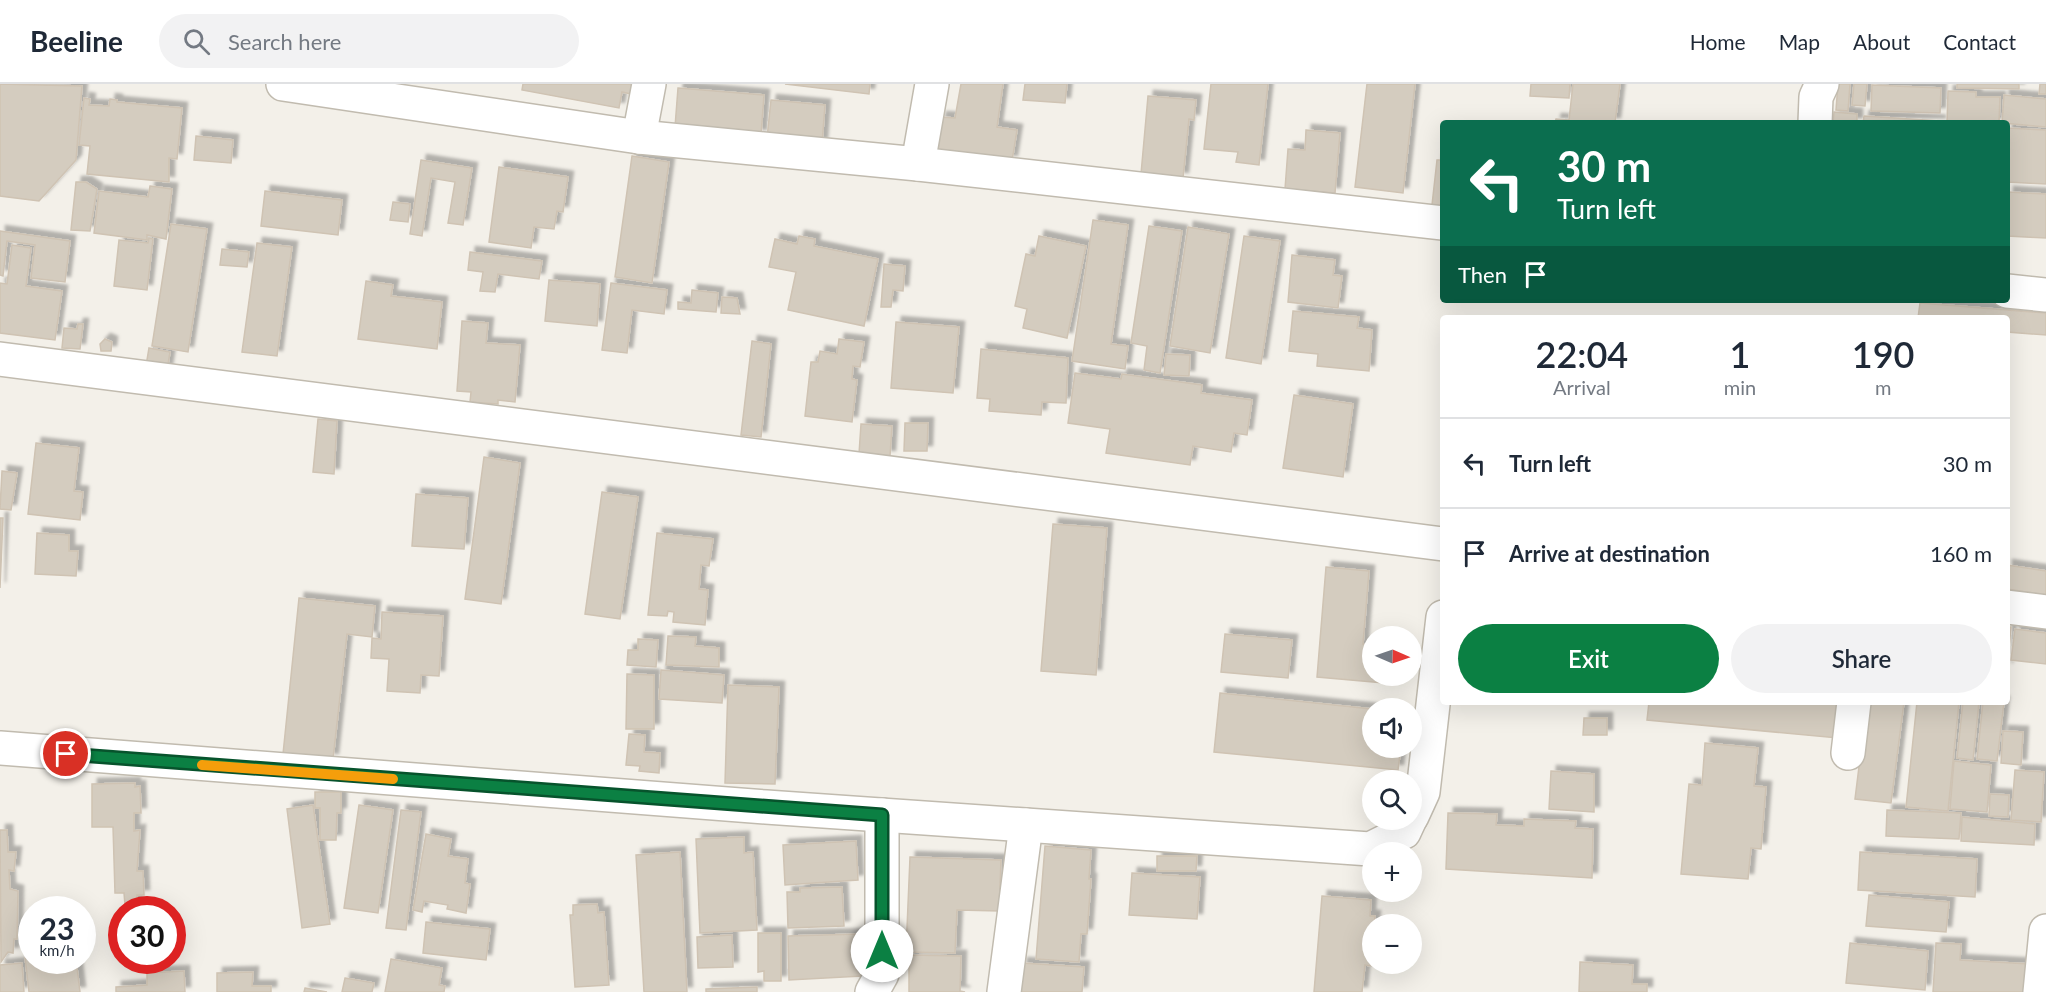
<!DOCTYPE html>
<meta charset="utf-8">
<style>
:root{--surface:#fff;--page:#f2f2f3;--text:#1f2937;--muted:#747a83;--line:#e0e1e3;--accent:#0b8043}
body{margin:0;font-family:Lato,sans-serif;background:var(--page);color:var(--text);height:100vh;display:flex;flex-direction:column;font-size:22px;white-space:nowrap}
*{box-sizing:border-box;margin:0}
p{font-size:20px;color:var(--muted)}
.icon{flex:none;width:33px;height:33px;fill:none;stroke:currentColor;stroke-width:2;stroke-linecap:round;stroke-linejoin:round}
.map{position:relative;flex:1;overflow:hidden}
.details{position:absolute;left:1440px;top:231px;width:570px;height:390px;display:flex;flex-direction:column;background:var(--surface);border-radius:6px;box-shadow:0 6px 24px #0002}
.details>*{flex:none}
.guide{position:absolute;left:1440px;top:36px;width:570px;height:183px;border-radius:6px;box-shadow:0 6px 24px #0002;background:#0b6e4f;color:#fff;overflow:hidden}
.needle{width:39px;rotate:92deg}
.tools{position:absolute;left:1362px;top:542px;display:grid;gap:12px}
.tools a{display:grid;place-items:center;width:60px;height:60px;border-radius:50%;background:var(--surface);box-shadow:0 6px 24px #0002;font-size:30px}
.speed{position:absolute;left:18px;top:812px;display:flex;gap:12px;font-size:30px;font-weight:700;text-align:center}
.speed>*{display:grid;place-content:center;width:78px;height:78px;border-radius:50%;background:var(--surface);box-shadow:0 6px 24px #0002;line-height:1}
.speed small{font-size:15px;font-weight:400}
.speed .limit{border:9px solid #d22;background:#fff;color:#111}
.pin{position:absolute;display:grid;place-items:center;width:51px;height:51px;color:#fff;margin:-26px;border:3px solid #fff;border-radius:50%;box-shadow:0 2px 6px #0007}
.me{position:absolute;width:66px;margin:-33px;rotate:0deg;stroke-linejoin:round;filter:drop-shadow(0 0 4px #0008)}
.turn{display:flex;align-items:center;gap:21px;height:126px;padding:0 18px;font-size:27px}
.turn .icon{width:78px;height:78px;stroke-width:2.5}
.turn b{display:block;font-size:42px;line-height:51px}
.then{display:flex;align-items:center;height:57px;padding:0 18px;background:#0003;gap:12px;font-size:22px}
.eta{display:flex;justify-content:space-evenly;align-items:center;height:102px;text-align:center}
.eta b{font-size:36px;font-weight:600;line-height:42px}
.primary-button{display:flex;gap:12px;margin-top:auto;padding:12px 18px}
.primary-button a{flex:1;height:69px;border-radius:36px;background:var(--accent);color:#fff;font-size:24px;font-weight:600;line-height:69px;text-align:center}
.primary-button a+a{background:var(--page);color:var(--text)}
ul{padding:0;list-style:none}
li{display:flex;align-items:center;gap:18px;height:90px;padding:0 18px;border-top:2px solid var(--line)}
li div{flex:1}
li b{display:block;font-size:22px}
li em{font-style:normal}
header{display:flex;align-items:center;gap:36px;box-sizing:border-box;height:84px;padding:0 30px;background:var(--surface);border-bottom:2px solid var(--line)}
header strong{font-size:28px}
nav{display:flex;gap:33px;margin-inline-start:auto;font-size:21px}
.search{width:420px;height:54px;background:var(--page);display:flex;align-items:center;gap:15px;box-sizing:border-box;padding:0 21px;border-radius:33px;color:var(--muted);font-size:22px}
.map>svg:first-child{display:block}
</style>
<header>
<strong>Beeline</strong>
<div class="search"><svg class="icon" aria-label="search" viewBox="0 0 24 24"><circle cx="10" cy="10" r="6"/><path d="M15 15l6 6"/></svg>Search here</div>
<nav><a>Home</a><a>Map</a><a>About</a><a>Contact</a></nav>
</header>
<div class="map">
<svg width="2046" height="908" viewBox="0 0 2046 908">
<defs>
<filter id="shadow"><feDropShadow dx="5.5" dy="-5.5" stdDeviation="1.5" flood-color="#0004"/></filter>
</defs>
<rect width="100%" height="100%" fill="#f3f0e9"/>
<g fill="#d4ccbf" stroke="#cfc3b3" stroke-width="1.5" filter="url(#shadow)">
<path d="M0,0L82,2L76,76L39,117L0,112Z"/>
<path d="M523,0H633L631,10L622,8L619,24L522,6Z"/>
<path d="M785,0H870L869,10Z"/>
<path d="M961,0H1003L997,43L1017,46L1012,77L936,66L941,33L955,34Z"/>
<path d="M1025,0H1067L1065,19L1023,16Z"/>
<path d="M1211,0H1268L1259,81L1236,78L1238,68L1204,65Z"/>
<path d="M1367,0H1415L1403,109L1355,103Z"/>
<path d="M1531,0H1570L1569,14L1530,12Z"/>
<path d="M1573,0H1620L1615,39H1555L1556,35L1569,36Z"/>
<path d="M1838,0H1850L1848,27L1836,26Z"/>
<path d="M1854,0H1867L1865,22L1852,21Z"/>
<path d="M1957,0H2019V5L1957,4Z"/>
<path d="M2040,0H2046V10H2039Z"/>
<path d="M1872,1L1941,4L1940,29L1871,27Z"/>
<path d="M678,4L764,11L761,51L675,43Z"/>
<path d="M1948,7L1976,8V13H2000L1999,39H1947Z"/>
<path d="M2004,11L2046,15V43L2002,39Z"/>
<path d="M1148,12L1196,16L1194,36L1189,35L1183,94L1141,90Z"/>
<path d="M84,14L90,15L89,21L109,22L110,15L117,16V18L182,24L177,75L169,74V98L87,90L90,62L79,61Z"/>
<path d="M771,16L825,21L822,60L767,54Z"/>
<path d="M1834,28L1857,30V39H1833Z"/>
<path d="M1864,32L1940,37V39H1863Z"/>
<path d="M2007,44L2046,46V100L2007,98Z"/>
<path d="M1306,46L1340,49L1335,109L1285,105L1288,65L1305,66Z"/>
<path d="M196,52L233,56L231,79L194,76Z"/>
<path d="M632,72L669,78L652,199L615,193Z"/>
<path d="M421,76L472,84L463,141L448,139L455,98L431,94L422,152L410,150Z"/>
<path d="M1437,76H1443V131L1431,130Z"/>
<path d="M499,83L568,93L563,128L557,127L554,145L534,143L531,164L489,158Z"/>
<path d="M76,98H86L97,105L90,147L71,146Z"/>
<path d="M150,102L172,105L166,155L147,151V156L94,149L99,107L148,113Z"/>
<path d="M265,107L342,116L338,151L261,142Z"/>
<path d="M2008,108L2046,110V154L2007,152Z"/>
<path d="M393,118L410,120L408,138L390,136Z"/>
<path d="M1093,136L1128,141L1111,260L1128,262L1125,285L1072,277Z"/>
<path d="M171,140L207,145L188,268L152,262Z"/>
<path d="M1149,142L1182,147L1160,289L1144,286L1147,262L1131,259Z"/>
<path d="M1188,143L1229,150L1210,269L1170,262Z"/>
<path d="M0,147L70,157L65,198L31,194L35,161L7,157L3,192L0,191Z"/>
<path d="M799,152L815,155L814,162L878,175L864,242L788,226L796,188L769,183L775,155L797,160Z"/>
<path d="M1039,152L1086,162L1067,254L1023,244L1027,225L1015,222L1026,170L1035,172Z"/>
<path d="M1244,152L1280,157L1261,280L1226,274Z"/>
<path d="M149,154L153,155L147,206L114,202L119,156L148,159Z"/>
<path d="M257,159L292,163L277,272L242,268Z"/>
<path d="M12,161L31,164L26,202L62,207L55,256L0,249V199L7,200Z"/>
<path d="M222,165L249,168L247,183L220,181Z"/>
<path d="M470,168L542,177L539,195L498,190L495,208L480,207L483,188L468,186Z"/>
<path d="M1292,171L1335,176L1333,191L1342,192L1338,224L1288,218Z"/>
<path d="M884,180L905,182L903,207L893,206L891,223H881Z"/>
<path d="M549,196L600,200L597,242L545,237Z"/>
<path d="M366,197L393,201L391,212L442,218L437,265L358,255Z"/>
<path d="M611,199L667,206L664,230L632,226L627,269L602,266Z"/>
<path d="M692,206L718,209L716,228L678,225V218L691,219Z"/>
<path d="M722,213L737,214L740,230L721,229Z"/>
<path d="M1920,219L2046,229V251L2007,248V234H1918Z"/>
<path d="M1293,227L1359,233L1357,244L1372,246L1369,287L1317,282L1318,270L1289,267Z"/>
<path d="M462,237L488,239L486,259L520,261L515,318L498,316V320L470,318L471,308L457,307Z"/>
<path d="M896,238L959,243L953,309L891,304Z"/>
<path d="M78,240H83L80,265L62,264L64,244L77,245Z"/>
<path d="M105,255L112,258L111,267H101L100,260Z"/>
<path d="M839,255L864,258L860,283L853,282L852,295L857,296L852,338L805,332L811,278H818L820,267L837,270Z"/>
<path d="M752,257L771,260L761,353L741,351Z"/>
<path d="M149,264L170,268L167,286L146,282Z"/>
<path d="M981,265L1068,274L1066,319L1042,318L1041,331L989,327L990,315L977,314Z"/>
<path d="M1166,270L1190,271L1189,292L1164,291Z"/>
<path d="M1075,289L1121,295L1122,290L1202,301L1201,309L1252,316L1247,351L1234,349L1231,368L1193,362L1190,381L1106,369L1110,345L1068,339Z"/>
<path d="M1294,311L1353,320L1343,393L1283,384Z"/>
<path d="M318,335L337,337L334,390L313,388Z"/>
<path d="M905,339H928L927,367H904Z"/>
<path d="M861,340L892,342L890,372L859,370Z"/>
<path d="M36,359L79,364L74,407L83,408L80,436L28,430Z"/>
<path d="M484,373L520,379L501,520L465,515Z"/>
<path d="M2,387L17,389L11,426L0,425Z"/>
<path d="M602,408L638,413L620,535L585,530Z"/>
<path d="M416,410L468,414L464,465L412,462Z"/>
<path d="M0,434H3L0,504Z"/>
<path d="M1053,440L1107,444L1096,591L1041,587Z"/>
<path d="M37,449L69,451V467H78L76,492L35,490Z"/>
<path d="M657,449L713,455L709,482L701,481L699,505L708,506L705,541L673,538L674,528L668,527L667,532L648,531Z"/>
<path d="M2007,481L2046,487V511L2007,505Z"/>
<path d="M1326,483L1369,487L1363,560L1372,561V591H1396L1395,600L1317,593Z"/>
<path d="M299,514L375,522L372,553L347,550L333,675L283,670Z"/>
<path d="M382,528L443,532L439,592L421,591L420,609L387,607L389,575L371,574L372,554L381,555Z"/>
<path d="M2007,543H2011L2007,585Z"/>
<path d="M2015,545L2046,549V580L2011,576Z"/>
<path d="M1225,550L1292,556L1288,594L1221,588Z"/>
<path d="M668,552L696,553L695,562L719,564V583L666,581Z"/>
<path d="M638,555L658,556L656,583L627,581L628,566H638Z"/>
<path d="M661,586L724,591L722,619L659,615Z"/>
<path d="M627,590L654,591V645H626Z"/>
<path d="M728,601L779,603L775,700L725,699Z"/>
<path d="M1220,609L1372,625V663H1401L1398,686L1214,668Z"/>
<path d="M1649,618H1842L1838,654L1647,636Z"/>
<path d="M1867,618H1904L1891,719L1855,715Z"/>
<path d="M1917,618H1959L1948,727L1906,723Z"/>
<path d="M1963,618H1979L1973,676L1957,674Z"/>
<path d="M1983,618H2004L1997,677L1977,675Z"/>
<path d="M1584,634H1607V651H1583Z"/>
<path d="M2003,647L2023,648L2021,681L2001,679Z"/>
<path d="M629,650L645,651L644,668L660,669L659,689L639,687L640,682L626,681Z"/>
<path d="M1705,659L1758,664L1754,702L1766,703L1761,765L1751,764L1748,795L1681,790L1689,700L1702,701Z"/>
<path d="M1954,677L1991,681L1987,728L1950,725Z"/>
<path d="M2015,686L2044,688L2041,738L2011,736Z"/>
<path d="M1551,687L1594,690V728L1549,725Z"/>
<path d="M135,699V703L140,702L141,729H134V747L140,746L137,787H143L144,811H137V821H125L124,809H115L113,743H92V700Z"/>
<path d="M315,708H341V729H337L336,756H320V724H315Z"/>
<path d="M1990,710L2009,711L2008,733L1989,732Z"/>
<path d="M313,721L330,840L302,844L287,725Z"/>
<path d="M359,721L393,726L378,829L344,824Z"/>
<path d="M401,726L421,728L406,846L386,844Z"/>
<path d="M1887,726L1961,729L1959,755L1886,752Z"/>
<path d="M1448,729L1497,730L1496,741L1524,742V735L1576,737L1575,744L1593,745L1592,794L1446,785Z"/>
<path d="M1962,733L2035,740L2034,761L1961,757Z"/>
<path d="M0,746H7L8,768H16L14,787L9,786L10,805L18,807L17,855H14L13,869L8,868L1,878Z"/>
<path d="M426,750L451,755L448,772L468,775L465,799L470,800L466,829L447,825L448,821L424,817L422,828L413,826Z"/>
<path d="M744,753V769L753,768L757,846L700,849L696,755Z"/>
<path d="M856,757L858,796L785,801L783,761Z"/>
<path d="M1045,762L1091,766L1089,795H1091L1087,850H1081L1079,878L1036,875Z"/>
<path d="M680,768L687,908H644L636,771Z"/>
<path d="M1860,768L1977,775L1975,813L1858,806Z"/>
<path d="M1157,772H1197L1196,787H1157Z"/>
<path d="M910,773L1001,776L999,827L957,826L955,869L906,868Z"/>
<path d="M1132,789L1200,793L1197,835L1129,831Z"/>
<path d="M842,803L844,842L788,844L787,808H800V804Z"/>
<path d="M1869,811L1949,818L1946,848L1866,842Z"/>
<path d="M1322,812L1371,816L1370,832H1375L1371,882L1365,881L1362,908H1314Z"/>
<path d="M597,820L598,829L604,828L609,901L575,903L570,831H573V821Z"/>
<path d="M426,838L490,845L486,876L423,869Z"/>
<path d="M758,849H781V897H764V887L758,888Z"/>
<path d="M861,850L862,892L789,896L788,852Z"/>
<path d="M732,851L733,883L698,884L697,853Z"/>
<path d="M1850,859L1928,867L1925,906L1846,899Z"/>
<path d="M1936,859L1961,860L1960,876L2030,880L2029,908H1933Z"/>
<path d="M909,871L961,872L960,907L965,908H909Z"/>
<path d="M32,872V876H76L80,908H29L25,873Z"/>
<path d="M391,875L442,884L439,901L445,902L444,908H385Z"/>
<path d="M1580,878L1633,881L1632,900H1647V908H1579Z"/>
<path d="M22,879L24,908H0V881Z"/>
<path d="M1022,879L1084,883L1082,908H1020Z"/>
<path d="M184,887L185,908H116V903L147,901V889Z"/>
<path d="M253,888L252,902H271V908H217V889Z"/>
<path d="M345,894L374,899L372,908H342Z"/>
<path d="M757,903V908H706V905Z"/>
<path d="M305,904L327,908H304Z"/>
</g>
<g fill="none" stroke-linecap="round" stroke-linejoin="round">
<g stroke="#c1bbaf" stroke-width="36">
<g id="minor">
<path d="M283,0L639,53L918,80L1443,139"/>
<path d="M1815,39L1816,13L1822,0"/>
<path d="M639,53L649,0"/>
<path d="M918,80L932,0"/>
<path d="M2007,207L2046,211"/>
<path d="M0,275L1443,460"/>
<path d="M2007,523L2046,528"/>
<path d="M0,664L766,723L1370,765L1404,748L1410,735"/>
<path d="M1848,669L1854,618"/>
<path d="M1412,732L1423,708L1443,533"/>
<path d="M872,908L882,890V731"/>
<path d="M1004,908L1026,741"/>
<path d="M2040,908L2046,847"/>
</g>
</g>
<use href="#minor" stroke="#fff" stroke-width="33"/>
</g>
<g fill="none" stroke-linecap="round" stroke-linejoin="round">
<g stroke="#07532c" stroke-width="15">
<path id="route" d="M66,670L882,731V867"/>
</g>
<use href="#route" stroke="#0b8043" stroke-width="10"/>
<path stroke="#f59e0b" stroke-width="10" d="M202,681L393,695"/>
</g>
</svg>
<div class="tools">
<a><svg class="needle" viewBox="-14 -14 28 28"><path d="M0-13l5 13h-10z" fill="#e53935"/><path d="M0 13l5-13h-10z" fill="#747a83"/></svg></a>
<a><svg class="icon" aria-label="sound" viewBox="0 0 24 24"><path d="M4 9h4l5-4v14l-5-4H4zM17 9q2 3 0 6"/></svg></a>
<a><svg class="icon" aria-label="search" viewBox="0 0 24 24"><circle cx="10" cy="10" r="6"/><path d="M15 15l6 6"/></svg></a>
<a>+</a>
<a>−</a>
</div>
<div class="speed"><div>23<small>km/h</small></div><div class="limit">30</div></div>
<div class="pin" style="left:66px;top:670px;background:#d93025"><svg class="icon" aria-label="arrive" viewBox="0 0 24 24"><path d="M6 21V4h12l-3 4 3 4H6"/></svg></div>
<svg class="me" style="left:882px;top:867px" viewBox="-20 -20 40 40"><circle r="19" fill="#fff"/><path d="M0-13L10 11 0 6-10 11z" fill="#0b8043"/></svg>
<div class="guide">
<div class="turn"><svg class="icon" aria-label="left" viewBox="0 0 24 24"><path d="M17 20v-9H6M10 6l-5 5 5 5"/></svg><div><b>30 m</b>Turn left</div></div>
<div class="then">Then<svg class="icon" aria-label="arrive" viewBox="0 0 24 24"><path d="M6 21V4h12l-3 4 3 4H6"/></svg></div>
</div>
<section class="details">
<div class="eta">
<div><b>22:04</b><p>Arrival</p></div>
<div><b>1</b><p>min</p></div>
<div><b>190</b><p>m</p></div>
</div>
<ul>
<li><svg class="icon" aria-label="left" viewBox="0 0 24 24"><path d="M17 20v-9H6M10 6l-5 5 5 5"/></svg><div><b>Turn left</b></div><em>30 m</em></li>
<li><svg class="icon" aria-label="arrive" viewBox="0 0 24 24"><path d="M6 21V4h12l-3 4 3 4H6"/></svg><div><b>Arrive at destination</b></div><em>160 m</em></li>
</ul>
<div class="primary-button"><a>Exit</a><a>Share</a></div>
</section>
</div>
